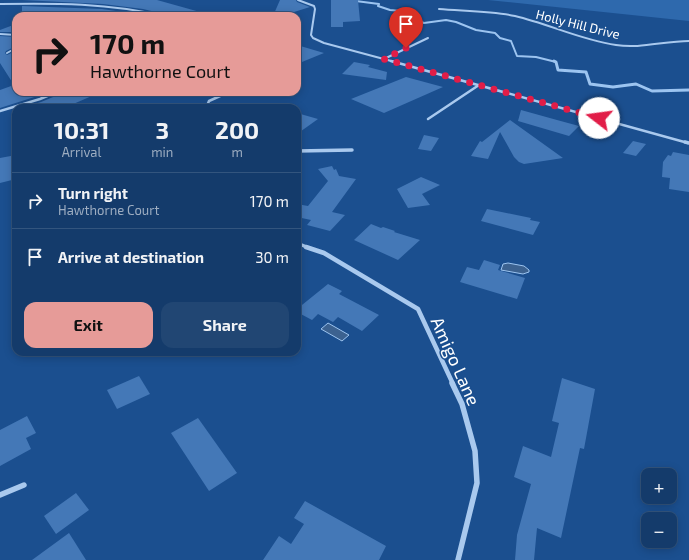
<!DOCTYPE html>
<meta charset="utf-8">
<style>
:root{--surface:#143b6b;--page:#214673;--text:#f1f3f6;--muted:#9dadc1;--line:#33557e;--accent:#e69b98}
body{margin:0;font-family:"Exo 2",sans-serif;background:var(--page);color:var(--text);height:100vh;display:flex;flex-direction:column;font-size:15px;white-space:nowrap}
*{box-sizing:border-box;margin:0}
p{font-size:13px;color:var(--muted)}
.icon{flex:none;width:22px;height:22px;fill:none;stroke:currentColor;stroke-width:2;stroke-linecap:round;stroke-linejoin:round}
.map{position:relative;flex:1;overflow:hidden}
.drawer{position:absolute;left:12px;top:104px;width:289px;height:252px;display:flex;flex-direction:column;background:var(--surface);border-radius:12px;box-shadow:0 2px 10px #0003,0 0 0 1px var(--line)}
.drawer>*{flex:none}
.guide{position:absolute;left:12px;top:12px;width:289px;height:84px;border-radius:12px;box-shadow:0 2px 10px #0003,0 0 0 1px var(--line);background:#e69b98;color:#111;overflow:hidden}
.controls{position:absolute;left:641px;top:468px;display:grid;gap:8px}
.controls a{display:grid;place-items:center;width:36px;height:36px;border-radius:8px;background:var(--surface);box-shadow:0 2px 10px #0003,0 0 0 1px var(--line);font-size:20px}
.pin{position:absolute;display:grid;place-items:center;width:34px;height:34px;color:#fff;margin:-41px -17px;border-radius:50% 50% 50% 0;rotate:-45deg;box-shadow:0 0 4px #0007}
.pin .icon{rotate:45deg}
.me{position:absolute;width:44px;margin:-22px;rotate:285deg;stroke-linejoin:round;filter:drop-shadow(0 0 3px #0008)}
.turn{display:flex;align-items:center;gap:14px;height:84px;padding:0 12px;font-size:18px}
.turn .icon{width:52px;height:52px;stroke-width:2.5}
.turn b{display:block;font-size:28px;line-height:34px}
.eta{display:flex;justify-content:space-evenly;align-items:center;height:68px;text-align:center}
.eta b{font-size:24px;font-weight:700;line-height:28px}
.button{display:flex;gap:8px;margin-top:auto;padding:8px 12px}
.button a{flex:1;height:46px;border-radius:12px;background:var(--accent);color:#111;font-size:16px;font-weight:700;line-height:46px;text-align:center}
.button a+a{background:var(--page);color:var(--text)}
ul{padding:0;list-style:none}
li{display:flex;align-items:center;gap:12px;height:56px;padding:0 12px;border-top:1px solid var(--line)}
li div{flex:1}
li b{display:block;font-size:15px}
li em{font-style:normal}
.map>svg:first-child{display:block}
</style>
<div class="map">
<svg width="689" height="560" viewBox="0 0 689 560">
<rect width="100%" height="100%" fill="#1b4f8f"/>
<path fill="#2e69ad" d="M488,0H689V21Z"/>
<g fill="#3c6290" stroke="#9cc4f0">
<path d="M508,263L524,266L529,270V272L523,274L501,270L503,264Z"/>
<path d="M328,323L349,335L342,341L321,329Z"/>
</g>
<g fill="none" stroke-linecap="round" stroke-linejoin="round">
<path stroke="#9cc4f0" stroke-width="2" d="M348,0L379,4L378,6L390,10L401,11L398,13L424,23L446,20L456,22L476,30L495,33L500,38L511,41L517,56L536,57L556,62"/>
<path stroke="#9cc4f0" stroke-width="3" d="M554,61L556,62L558,70L586,72L590,84L613,87L636,84L652,91L689,90"/>
</g>
<g fill="#4478b7">
<path d="M22,0H157L200,12V16H165L164,14L143,9L103,4Z"/>
<path d="M280,0H296L297,2L310,7L294,12L292,16H273Z"/>
<path d="M331,0H358L360,21L343,22V27H331Z"/>
<path d="M22,6L102,9L151,16H104L94,13L87,16H81L61,14L60,12H22Z"/>
<path d="M16,24V32H0V30Z"/>
<path d="M0,36L16,37V46L6,51L5,53L7,55L16,51V92H50L0,108V90L14,85L0,63Z"/>
<path d="M297,45L324,53L297,64Z"/>
<path d="M354,62L370,65L368,67L387,72L386,80L342,74Z"/>
<path d="M406,77L443,87L384,113L351,99Z"/>
<path d="M60,92H101L64,108H20L41,102L58,95Z"/>
<path d="M521,110L557,120L579,126L569,136L518,121Z"/>
<path d="M297,113L318,119L297,134Z"/>
<path d="M510,120L563,158L524,164L519,162L514,157L500,132L488,159L471,156L480,141L482,142Z"/>
<path d="M424,135L439,138L431,151L418,149Z"/>
<path d="M633,141L646,144L636,156L623,153Z"/>
<path d="M673,152L689,155V192L669,189L670,178L662,177L663,162L668,155L671,156Z"/>
<path d="M16,155V179L0,183V158Z"/>
<path d="M332,166L334,170L336,169L339,176L356,179L332,212L345,215L330,231L307,225L311,220L297,217V204L308,206L328,181L318,169Z"/>
<path d="M421,177L440,185L422,194L430,205L408,208L397,189Z"/>
<path d="M487,209L531,218L530,220L540,222L533,235L481,221Z"/>
<path d="M371,224L381,228L383,227L395,231L394,232L420,240L398,260L354,240Z"/>
<path d="M484,260L500,265L498,270L525,278L517,299L460,282L467,267L479,270Z"/>
<path d="M328,284L342,291L339,294L379,315L362,331L338,317L333,322L318,314L312,320L297,312V309Z"/>
<path d="M139,376L150,394L117,409L107,390Z"/>
<path d="M562,378L595,389L584,449L580,448L561,538L537,528L534,560H515L517,535L531,484L514,477L523,446L551,457L559,423L552,421Z"/>
<path d="M27,416L36,433L26,438L31,449L0,466V430Z"/>
<path d="M198,418L237,473L209,491L171,433Z"/>
<path d="M76,493L89,510L56,534L44,516Z"/>
<path d="M305,501L386,546L379,560H263L279,536L291,544L304,524L294,518Z"/>
<path d="M69,533L86,560H32Z"/>
</g>
<g fill="none" stroke-linecap="round" stroke-linejoin="round">
<g stroke="#a9c9ee" stroke-width="2">
<path d="M298,0L314,6L315,9L311,35L313,38L324,43L395,62"/>
<path d="M0,4C54,3 110,3 163,16"/>
<path d="M439,9C462,11 493,11 515,16C549,24 581,40 616,45C640,49 664,41 689,41"/>
<path d="M0,34L16,35"/>
<path d="M7,53L16,48"/>
<path d="M384,59L428,38"/>
</g>
<g stroke="#a9c9ee" stroke-width="2.5">
<path d="M391,61L688,143"/>
<path d="M206,108L209,101L229,92"/>
<path d="M0,111L40,99L57,92"/>
<path d="M428,119L479,85"/>
</g>
<g stroke="#a9c9ee" stroke-width="3.5">
<path d="M685,142L689,143"/>
<path d="M297,151L352,150"/>
<path d="M297,243L309,248"/>
</g>
<path stroke="#a9c9ee" stroke-width="4.5" d="M306,247L324,253L418,309L453,384"/>
<g stroke="#a9c9ee" stroke-width="5.5">
<path d="M452,383L462,404L475,451L477,483L458,560"/>
<path d="M0,495L24,485"/>
</g>
</g>
<g fill="none" stroke-linecap="round" stroke-linejoin="round">
<path stroke="#e11d48" stroke-width="7" stroke-dasharray="0 12.6" d="M406,48L384,59L599,118"/>
</g>
<g text-anchor="middle" dominant-baseline="central" stroke-width="3" stroke-linejoin="round" paint-order="stroke">
<g font-size="13" fill="#fff" stroke="#1b4f8f">
<text transform="translate(578 24) rotate(14)">Holly Hill Drive</text>
</g>
<g font-size="18" fill="#fff" stroke="#1b4f8f">
<text transform="translate(456 361) rotate(66)">Amigo Lane</text>
</g>
</g>
</svg>
<div class="controls">
<a>+</a>
<a>−</a>
</div>
<div class="pin" style="left:406px;top:48px;background:#d93025"><svg class="icon" aria-label="arrive" viewBox="0 0 24 24"><path d="M6 21V4h12l-3 4 3 4H6"/></svg></div>
<svg class="me" style="left:599px;top:118px" viewBox="-20 -20 40 40"><circle r="19" fill="#fff"/><path d="M0-13L10 11 0 6-10 11z" fill="#e11d48"/></svg>
<div class="guide">
<div class="turn"><svg class="icon" aria-label="right" viewBox="0 0 24 24"><path d="M7 20v-9h11M14 6l5 5-5 5"/></svg><div><b>170 m</b>Hawthorne Court</div></div>
</div>
<section class="drawer">
<div class="eta">
<div><b>10:31</b><p>Arrival</p></div>
<div><b>3</b><p>min</p></div>
<div><b>200</b><p>m</p></div>
</div>
<ul>
<li><svg class="icon" aria-label="right" viewBox="0 0 24 24"><path d="M7 20v-9h11M14 6l5 5-5 5"/></svg><div><b>Turn right</b><p>Hawthorne Court</p></div><em>170 m</em></li>
<li><svg class="icon" aria-label="arrive" viewBox="0 0 24 24"><path d="M6 21V4h12l-3 4 3 4H6"/></svg><div><b>Arrive at destination</b></div><em>30 m</em></li>
</ul>
<div class="button"><a>Exit</a><a>Share</a></div>
</section>
</div>
